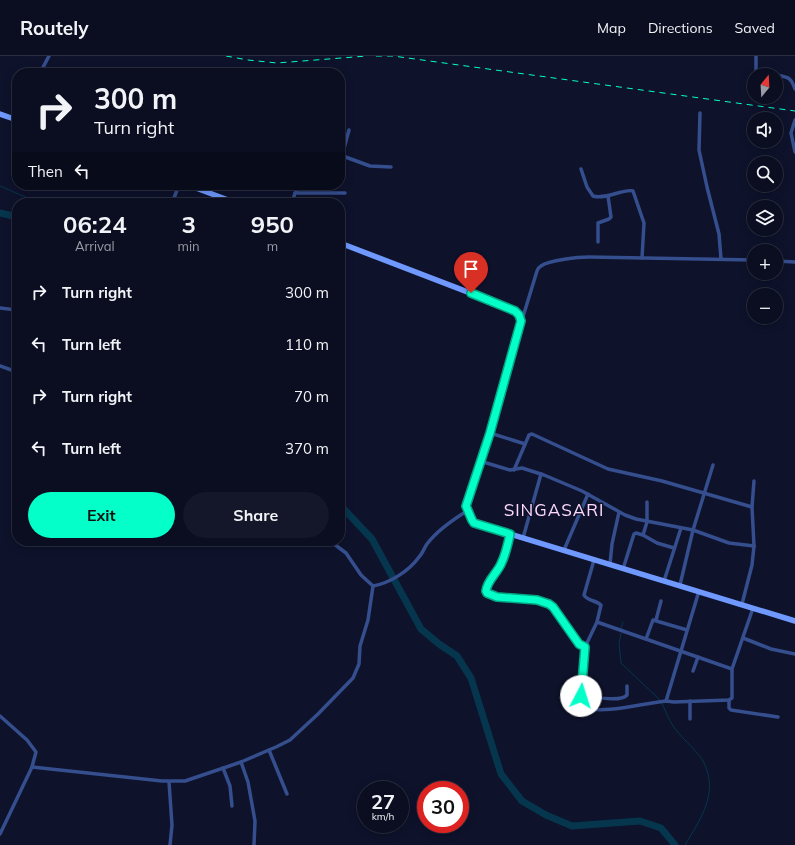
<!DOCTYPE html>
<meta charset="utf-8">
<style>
:root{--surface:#0a0e20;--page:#131729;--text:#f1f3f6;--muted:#999ca5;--line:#2a2e3e;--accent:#04ffc8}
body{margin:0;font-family:Mulish,sans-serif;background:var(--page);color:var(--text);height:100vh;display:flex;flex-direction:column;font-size:15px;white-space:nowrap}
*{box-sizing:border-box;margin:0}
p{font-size:13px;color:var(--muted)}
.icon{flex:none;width:22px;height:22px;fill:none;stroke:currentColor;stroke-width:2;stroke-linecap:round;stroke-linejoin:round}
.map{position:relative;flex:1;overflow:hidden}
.drawer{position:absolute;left:12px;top:142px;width:333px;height:348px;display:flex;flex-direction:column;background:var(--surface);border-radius:16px;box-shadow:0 2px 10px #0003,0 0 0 1px var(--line)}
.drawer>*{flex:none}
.hud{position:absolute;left:12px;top:12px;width:333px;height:122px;border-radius:16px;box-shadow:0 2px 10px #0003,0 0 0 1px var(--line);background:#0a0e20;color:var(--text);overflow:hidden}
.needle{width:26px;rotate:18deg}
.tools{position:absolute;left:747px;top:12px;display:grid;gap:8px}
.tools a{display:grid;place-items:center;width:36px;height:36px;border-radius:50%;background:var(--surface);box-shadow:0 2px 10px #0003,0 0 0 1px var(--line);font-size:20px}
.speed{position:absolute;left:357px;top:725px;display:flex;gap:8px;font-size:20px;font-weight:700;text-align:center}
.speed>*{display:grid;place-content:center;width:52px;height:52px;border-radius:50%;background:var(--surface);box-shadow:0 2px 10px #0003,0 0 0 1px var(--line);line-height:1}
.speed small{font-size:10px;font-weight:400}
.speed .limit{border:6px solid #d22;background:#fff;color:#111}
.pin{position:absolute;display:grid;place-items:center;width:34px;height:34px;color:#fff;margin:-41px -17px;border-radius:50% 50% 50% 0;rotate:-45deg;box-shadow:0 0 4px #0007}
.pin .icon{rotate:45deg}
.me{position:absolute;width:44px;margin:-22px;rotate:5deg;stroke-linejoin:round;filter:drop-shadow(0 0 3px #0008)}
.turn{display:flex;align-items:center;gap:14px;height:84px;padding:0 16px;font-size:18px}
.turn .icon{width:52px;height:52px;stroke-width:2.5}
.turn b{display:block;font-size:28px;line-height:34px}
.then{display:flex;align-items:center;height:38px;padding:0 16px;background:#0003;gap:8px;font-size:15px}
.eta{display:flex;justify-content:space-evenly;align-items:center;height:68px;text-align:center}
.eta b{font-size:24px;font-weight:700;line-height:28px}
.action{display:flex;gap:8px;margin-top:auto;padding:8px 16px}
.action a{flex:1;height:46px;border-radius:24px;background:var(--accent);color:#111;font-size:16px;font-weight:700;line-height:46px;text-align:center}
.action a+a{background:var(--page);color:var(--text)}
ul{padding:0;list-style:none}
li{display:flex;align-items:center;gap:12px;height:52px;padding:0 16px}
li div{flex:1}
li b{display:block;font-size:15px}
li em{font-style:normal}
header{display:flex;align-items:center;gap:24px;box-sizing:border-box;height:56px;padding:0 20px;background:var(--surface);border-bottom:1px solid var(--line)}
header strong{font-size:19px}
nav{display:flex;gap:22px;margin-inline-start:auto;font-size:14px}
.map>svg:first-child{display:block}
</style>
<header>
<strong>Routely</strong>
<nav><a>Map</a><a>Directions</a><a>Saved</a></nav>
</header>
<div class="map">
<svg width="795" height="789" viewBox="0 0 795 789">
<rect width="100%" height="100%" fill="#0e122b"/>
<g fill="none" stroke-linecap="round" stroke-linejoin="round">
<g stroke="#05364d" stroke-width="1">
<path d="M0,130L32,144L35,147"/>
<path d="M621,573L623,566"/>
<path d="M621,577L619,588L621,607L660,644"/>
<path d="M662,647C666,656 670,667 676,674C683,683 701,699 704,707C719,737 700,764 685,789"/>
</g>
<g stroke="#05364d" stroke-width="7">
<path d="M0,157L17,161"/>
<path d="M340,449L372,483L421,573L439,588L457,600L471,622L501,718L522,745L546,759L572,770L640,765L661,772L675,789"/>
</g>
<g stroke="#354e8e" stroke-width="3.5">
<path d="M756,0V16L759,19"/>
<path d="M40,17L49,0"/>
<path d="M776,19C788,21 791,21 795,33"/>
<path d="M700,57L699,94L707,131L719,178L721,203"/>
<path d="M795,64L791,77L795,96"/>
<path d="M340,99L370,110L391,111"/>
<path d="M342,100L349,74"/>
<path d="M581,113L587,131L593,140C607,144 624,132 633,135L644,167L642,202"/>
<path d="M93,129L107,133L110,129"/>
<path d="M295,137H345"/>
<path d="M172,147L179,129"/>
<path d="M292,147L295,137L301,129"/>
<path d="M598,186V167L609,163L611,161L608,140"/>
<path d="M776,205L795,206"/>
<path d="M0,252L17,254"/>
<path d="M522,264L537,215C538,212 539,211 541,210C549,204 579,201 589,201L754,204"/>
<path d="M0,310L17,316"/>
<path d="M490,377L525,388"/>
<path d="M480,405L510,414L522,412L544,419L582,435L625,459L636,463L693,474L729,487L754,490"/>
<path d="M514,414L529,379L532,378L608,413L662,425L752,451L754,490L752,509L742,548"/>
<path d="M647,446V466L643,479L657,487L674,492"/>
<path d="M752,451L754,425"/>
<path d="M510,478C507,488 506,499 501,509C497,517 484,527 487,537C507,548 534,537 553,551L579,588L585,591"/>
<path d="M523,482L541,418"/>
<path d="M330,485L346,497L361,519L373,530C390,527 409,515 419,501C423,497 424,492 427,488C436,476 454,463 467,455"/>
<path d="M564,494L588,438"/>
<path d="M594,504L584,539C587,545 596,544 601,549L597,566L732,613"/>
<path d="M610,508L612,488L619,456"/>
<path d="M623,513L634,478L636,477L643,479"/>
<path d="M664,525L681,472"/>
<path d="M680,529L693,474L713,409"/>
<path d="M656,564L661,545"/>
<path d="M597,566L585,591L580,634L583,651C602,659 644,647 666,645L674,646L729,644L732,642V613L753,552"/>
<path d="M743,582L771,593L795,598"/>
<path d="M646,583L653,564L687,574"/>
<path d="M693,615L698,601"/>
<path d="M581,640C591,640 620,647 627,639V630"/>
<path d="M729,644V652L731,654L778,661"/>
<path d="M666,645L699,535"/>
<path d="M690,645V663"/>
<path d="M0,660L27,684L36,696L32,711L0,778"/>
<path d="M269,694L287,738"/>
<path d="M32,711L162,725H185L241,706"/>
<path d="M223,712L230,730L232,750"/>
<path d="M169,726L172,769L170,789"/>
<path d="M254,789L255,765L248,726L241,706L276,691L290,684L318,658L353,622L359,608L360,590L368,564L373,530"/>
</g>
<g stroke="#6f99ff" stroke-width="5.5">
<path d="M0,58L17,64"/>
<path d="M188,129L236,147"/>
<path d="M340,187L512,253C517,256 520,259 521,265L490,377L466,451L472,464L474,467L795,565"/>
</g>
<g stroke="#04ffc8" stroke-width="1" stroke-dasharray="6 5" stroke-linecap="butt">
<path d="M226,0L248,4L277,7L367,0"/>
<path d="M376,0H393L795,55"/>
</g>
</g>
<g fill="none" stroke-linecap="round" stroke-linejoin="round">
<g stroke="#03a682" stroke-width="10">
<path id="route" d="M471,237L515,255L519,259L521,265L490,377L466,450L472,464L474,467L510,478C508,488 506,498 501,508C497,517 487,525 486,535L487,537L497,541L537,544L549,548L553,551L579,588L585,591L581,640"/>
</g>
<use href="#route" stroke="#04ffc8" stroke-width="7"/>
</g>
<g text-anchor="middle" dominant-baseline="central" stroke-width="3" stroke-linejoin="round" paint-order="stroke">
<g font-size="17" letter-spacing="1" fill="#ffdafd" stroke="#0e122b">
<text x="554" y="453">SINGASARI</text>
</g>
</g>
</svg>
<div class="tools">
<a><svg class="needle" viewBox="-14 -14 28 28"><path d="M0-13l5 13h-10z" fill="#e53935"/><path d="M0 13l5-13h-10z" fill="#999ca5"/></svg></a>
<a><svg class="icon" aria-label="sound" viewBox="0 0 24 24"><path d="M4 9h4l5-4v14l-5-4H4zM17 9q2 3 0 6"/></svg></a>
<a><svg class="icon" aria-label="search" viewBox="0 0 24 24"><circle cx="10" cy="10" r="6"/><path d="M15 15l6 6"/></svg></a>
<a><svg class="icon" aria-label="layers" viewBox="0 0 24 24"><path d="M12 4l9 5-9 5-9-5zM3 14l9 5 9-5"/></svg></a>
<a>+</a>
<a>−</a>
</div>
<div class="speed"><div>27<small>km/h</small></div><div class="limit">30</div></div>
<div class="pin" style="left:471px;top:237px;background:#d93025"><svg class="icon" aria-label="arrive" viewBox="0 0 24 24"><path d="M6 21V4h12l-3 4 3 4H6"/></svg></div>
<svg class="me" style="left:581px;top:640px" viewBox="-20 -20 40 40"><circle r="19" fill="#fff"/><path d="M0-13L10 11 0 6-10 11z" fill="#04ffc8"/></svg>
<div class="hud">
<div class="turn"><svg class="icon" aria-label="right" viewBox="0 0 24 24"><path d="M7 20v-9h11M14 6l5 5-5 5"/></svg><div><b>300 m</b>Turn right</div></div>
<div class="then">Then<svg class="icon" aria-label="left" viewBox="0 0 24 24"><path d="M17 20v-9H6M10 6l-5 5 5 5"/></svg></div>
</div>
<section class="drawer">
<div class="eta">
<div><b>06:24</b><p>Arrival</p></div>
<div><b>3</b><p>min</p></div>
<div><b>950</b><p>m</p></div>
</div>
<ul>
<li><svg class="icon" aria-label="right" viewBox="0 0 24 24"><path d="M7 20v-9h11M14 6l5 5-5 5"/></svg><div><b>Turn right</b></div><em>300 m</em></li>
<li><svg class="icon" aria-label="left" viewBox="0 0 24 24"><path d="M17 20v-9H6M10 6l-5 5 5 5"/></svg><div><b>Turn left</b></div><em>110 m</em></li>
<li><svg class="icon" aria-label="right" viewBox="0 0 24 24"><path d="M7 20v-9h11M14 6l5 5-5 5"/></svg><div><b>Turn right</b></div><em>70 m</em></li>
<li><svg class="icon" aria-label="left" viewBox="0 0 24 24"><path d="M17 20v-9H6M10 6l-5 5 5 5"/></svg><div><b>Turn left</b></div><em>370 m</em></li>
</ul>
<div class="action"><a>Exit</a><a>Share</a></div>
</section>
</div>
